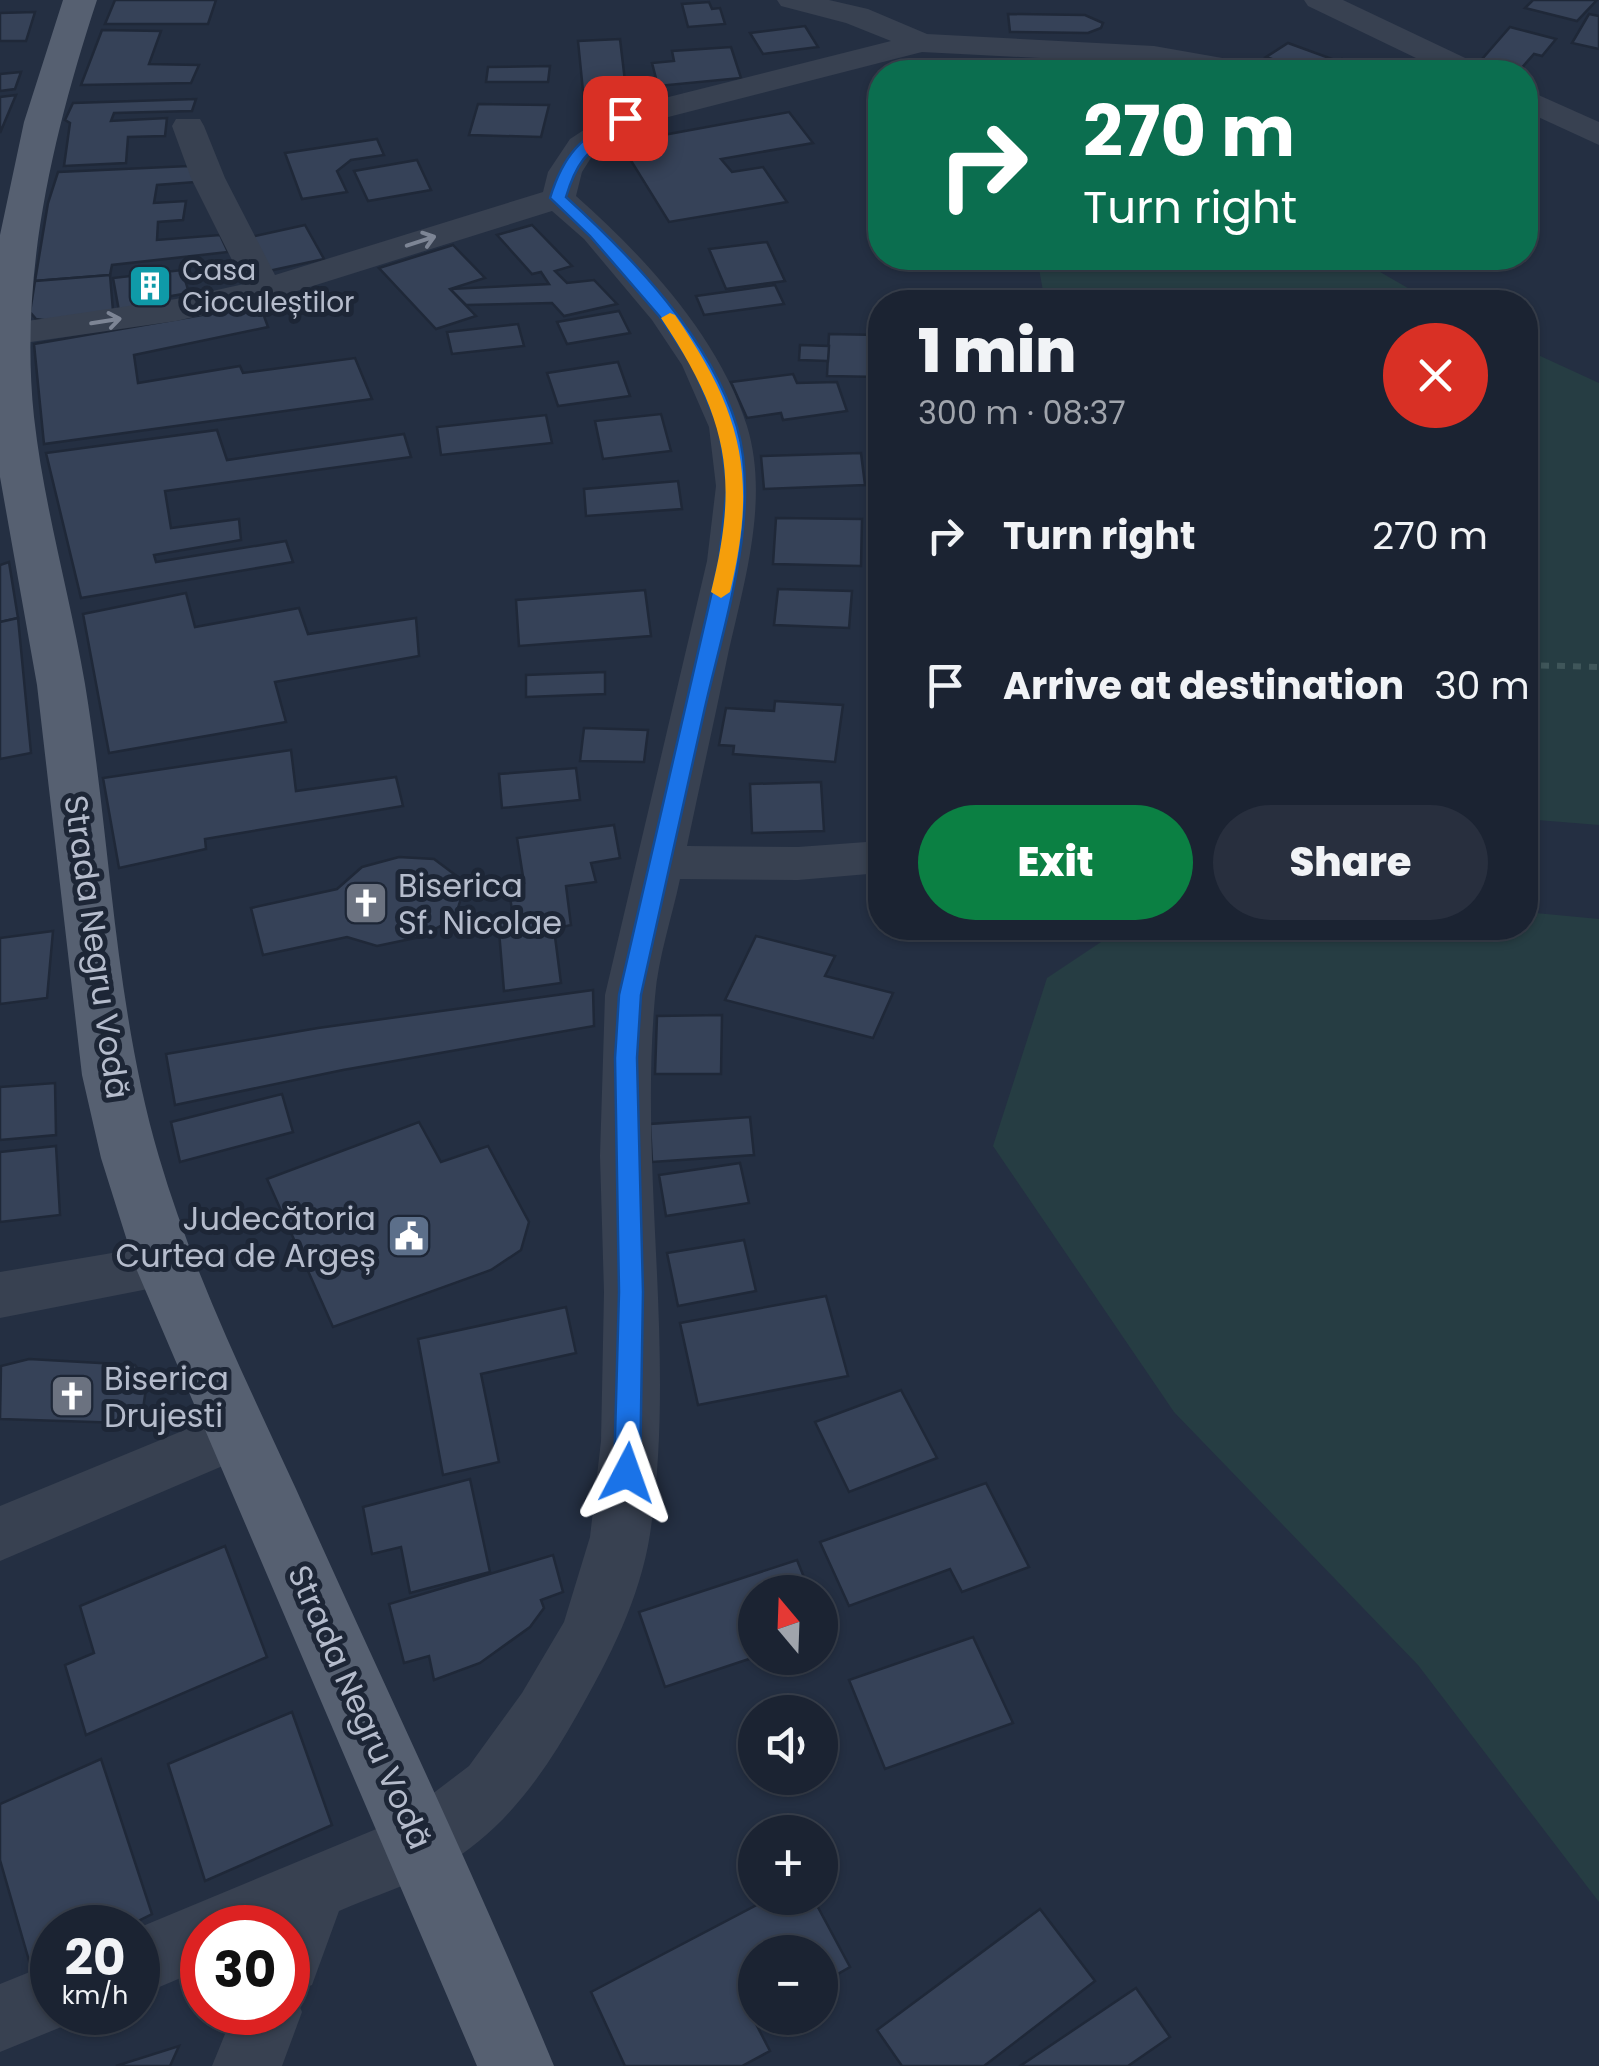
<!DOCTYPE html>
<meta charset="utf-8">
<style>
:root{--surface:#1b2332;--page:#282f3e;--text:#f1f3f6;--muted:#a0a4ac;--line:#39404d;--accent:#0b8043}
body{margin:0;font-family:Poppins,sans-serif;background:var(--page);color:var(--text);height:100vh;display:flex;flex-direction:column;font-size:38px;white-space:nowrap}
*{box-sizing:border-box;margin:0}
p{font-size:32px;color:var(--muted)}
.icon{flex:none;width:55px;height:55px;fill:none;stroke:currentColor;stroke-width:2;stroke-linecap:round;stroke-linejoin:round}
.map{position:relative;flex:1;overflow:hidden}
.side{position:absolute;left:868px;top:290px;width:670px;height:650px;display:flex;flex-direction:column;background:var(--surface);border-radius:40px;box-shadow:0 2px 8px #0004,0 0 0 2px var(--line)}
.side>*{flex:none}
.hud{position:absolute;left:868px;top:60px;width:670px;height:210px;border-radius:40px;box-shadow:0 2px 8px #0004,0 0 0 2px var(--line);background:#0b6e4f;color:#fff;overflow:hidden}
.needle{width:65px;rotate:341deg}
.tools{position:absolute;left:738px;top:1575px;display:grid;gap:20px}
.tools a{display:grid;place-items:center;width:100px;height:100px;border-radius:50%;background:var(--surface);box-shadow:0 2px 8px #0004,0 0 0 2px var(--line);font-size:50px}
.speed{position:absolute;left:30px;top:1905px;display:flex;gap:20px;font-size:50px;font-weight:700;text-align:center}
.speed>*{display:grid;place-content:center;width:130px;height:130px;border-radius:50%;background:var(--surface);box-shadow:0 2px 8px #0004,0 0 0 2px var(--line);line-height:1}
.speed small{font-size:25px;font-weight:400}
.speed .limit{border:15px solid #d22;background:#fff;color:#111}
.pin{position:absolute;display:grid;place-items:center;width:85px;height:85px;color:#fff;margin:-42px;border-radius:20px;box-shadow:0 5px 15px #0006}
.me{position:absolute;width:110px;margin:-55px;rotate:4deg;stroke-linejoin:round;filter:drop-shadow(0 0 8px #0008)}
.turn{display:flex;align-items:center;gap:35px;height:210px;padding:0 50px;font-size:45px}
.turn .icon{width:130px;height:130px;stroke-width:2.5}
.turn b{display:block;font-size:70px;line-height:85px}
.round{display:grid;place-items:center;flex:none;width:105px;height:105px;border-radius:52px;background:var(--page)}
.headline{display:flex;align-items:center;justify-content:space-between;height:170px;padding:0 50px}
h1{font-size:60px;font-weight:800;line-height:75px}
.primary-button{display:flex;gap:20px;margin-top:auto;padding:20px 50px}
.primary-button a{flex:1;height:115px;border-radius:60px;background:var(--accent);color:#fff;font-size:40px;font-weight:800;line-height:115px;text-align:center}
.primary-button a+a{background:var(--page);color:var(--text)}
ul{padding:0;list-style:none}
li{display:flex;align-items:center;gap:30px;height:150px;padding:0 50px}
li div{flex:1}
li b{display:block;font-size:38px}
li em{font-style:normal}
.map>svg:first-child{display:block}
</style>
<div class="map">
<svg width="1599" height="2066" viewBox="0 0 1599 2066">
<rect width="100%" height="100%" fill="#242f42"/>
<g fill="#263d43">
<path d="M1037,258H1356L1432,302H1045Z"/>
<path d="M1525,349L1599,383V825L1525,819Z"/>
<path d="M1525,912L1599,919V1902L1418,1665L1174,1412L993,1146L1047,978L1122,928H1525Z"/>
</g>
<g fill="#364258" stroke="#1f2838" stroke-width="2.5">
<path d="M115,0H216L208,24H105Z"/>
<path d="M1533,0H1597L1577,21L1525,8Z"/>
<path d="M709,2L712,9L720,8L725,24L688,27L682,4Z"/>
<path d="M35,12L26,41H0V13Z"/>
<path d="M1008,14L1085,15L1103,23L1101,28L1088,33L1010,32Z"/>
<path d="M1589,14L1599,16V49L1572,43Z"/>
<path d="M805,26L818,47L763,54L750,33Z"/>
<path d="M1510,27L1556,39L1542,56L1534,54L1518,72L1476,66Z"/>
<path d="M102,30L161,31L149,64L199,65L191,83L81,85Z"/>
<path d="M620,39L627,98L584,101L578,41Z"/>
<path d="M1288,43L1332,59L1309,72L1266,57Z"/>
<path d="M731,47L741,78L658,86L652,63L674,61L672,51Z"/>
<path d="M1342,59L1380,72H1323Z"/>
<path d="M550,66L548,82H486L488,67Z"/>
<path d="M21,72L15,89L0,91V74Z"/>
<path d="M16,95L0,133V97Z"/>
<path d="M196,99L192,111L114,113L111,121L167,118L165,136L128,137L126,163L64,166L70,123L65,120L73,103Z"/>
<path d="M478,104L549,105L541,137L469,135Z"/>
<path d="M789,112L813,143L721,159L732,172L763,167L787,202L669,222L620,143Z"/>
<path d="M377,139L384,155L351,160L337,171L347,192L302,199L285,153Z"/>
<path d="M417,160L431,190L368,201L354,171Z"/>
<path d="M189,166L196,182L157,185L154,203L186,201L183,220L158,222L157,240L220,235L228,252L112,265L110,275L35,281L48,203L58,172Z"/>
<path d="M305,225L324,259L264,272L246,238Z"/>
<path d="M532,225L572,266L555,271L567,283L594,280L617,304L564,316L552,303L466,305L450,289L549,284L541,272L532,274L497,235Z"/>
<path d="M767,242L785,281L726,289L709,249Z"/>
<path d="M453,245L485,278L450,289L476,316L436,329L379,268Z"/>
<path d="M182,270L189,293L165,297L166,304L119,311L113,278Z"/>
<path d="M110,275L113,311L50,321L36,319L30,312L35,281Z"/>
<path d="M775,285L784,304L704,315L696,296Z"/>
<path d="M260,305L268,327L134,355L138,383L240,366L243,373L355,358L372,399L44,444L34,344Z"/>
<path d="M619,311L630,333L567,344L557,322Z"/>
<path d="M518,324L524,346L452,354L447,332Z"/>
<path d="M829,334L880,335V377L827,376Z"/>
<path d="M800,345L829,346L828,361L799,360Z"/>
<path d="M618,362L630,396L558,406L547,373Z"/>
<path d="M793,374L797,383L837,382L847,411L783,420L781,413L747,418L731,382Z"/>
<path d="M661,414L671,451L603,459L595,421Z"/>
<path d="M546,415L552,443L441,455L437,427Z"/>
<path d="M217,430L227,460L404,434L411,457L165,491L171,528L239,519L241,540L154,555L156,562L286,541L293,562L81,598L46,453Z"/>
<path d="M861,453L865,485L764,489L761,456Z"/>
<path d="M678,481L682,509L586,516L584,489Z"/>
<path d="M776,518L862,519L861,566L773,564Z"/>
<path d="M9,562L18,618L0,622V565Z"/>
<path d="M778,589L852,591L849,628L774,625Z"/>
<path d="M645,590L651,636L519,646L516,600Z"/>
<path d="M186,593L195,627L299,608L308,634L416,618L419,656L275,682L286,722L109,753L83,614Z"/>
<path d="M18,618L31,753L0,759V622Z"/>
<path d="M605,672V694L526,697V675Z"/>
<path d="M775,701L843,705L835,762L733,754L734,746L719,745L726,708L774,711Z"/>
<path d="M584,728L648,730L644,762L580,761Z"/>
<path d="M291,750L296,791L396,777L403,806L205,839L206,849L119,868L103,778Z"/>
<path d="M576,768L580,800L502,808L499,774Z"/>
<path d="M821,782L824,831L752,833L750,784Z"/>
<path d="M614,825L620,858L591,863L596,882L566,886L571,925L554,929L561,983L504,991L498,919L513,916L508,885L524,883L517,838Z"/>
<path d="M399,857L434,859L458,877L461,898L455,918L420,937L377,946L347,937L263,955L251,908L337,889L362,867Z"/>
<path d="M53,931L47,998L0,1004V938Z"/>
<path d="M756,936L835,956L825,976L893,993L873,1038L725,1000Z"/>
<path d="M593,990L594,1026L343,1070L175,1105L166,1054L318,1028Z"/>
<path d="M722,1015L721,1074H655L657,1016Z"/>
<path d="M55,1083L56,1135L0,1140V1087Z"/>
<path d="M282,1094L293,1132L180,1162L171,1122Z"/>
<path d="M750,1117L754,1155L652,1162L650,1124Z"/>
<path d="M419,1122L441,1162L488,1146L529,1222L521,1250L491,1270L333,1327L267,1179Z"/>
<path d="M56,1146L60,1215L0,1222V1152Z"/>
<path d="M740,1163L749,1203L666,1216L659,1175Z"/>
<path d="M744,1240L756,1291L678,1306L667,1253Z"/>
<path d="M826,1296L848,1376L698,1405L680,1323Z"/>
<path d="M566,1307L576,1353L481,1374L499,1462L443,1475L418,1339Z"/>
<path d="M29,1359L135,1365L147,1382L143,1409L124,1423L0,1419L1,1366Z"/>
<path d="M901,1390L937,1458L849,1492L815,1422Z"/>
<path d="M470,1479L490,1572L410,1593L401,1547L372,1554L363,1507Z"/>
<path d="M986,1483L1029,1567L962,1592L950,1569L849,1606L820,1542Z"/>
<path d="M225,1546L267,1657L86,1735L65,1665L94,1653L80,1606Z"/>
<path d="M553,1555L563,1592L541,1600L544,1608L530,1627L480,1663L434,1680L429,1656L404,1663L389,1604Z"/>
<path d="M797,1560L810,1592H755V1657L665,1687L639,1612Z"/>
<path d="M973,1637L1013,1723L885,1769L849,1680Z"/>
<path d="M292,1712L332,1825L205,1881L168,1764Z"/>
<path d="M101,1759L152,1914L124,1928H52V1961L32,1971L0,1860V1804Z"/>
<path d="M770,1898H813L850,1967L820,1984V1952H755V2018H758L754,2020L770,2051L742,2066H625L591,1992Z"/>
<path d="M1040,1909L1095,1981L984,2066H902L877,2030Z"/>
<path d="M1136,1988L1170,2037L1128,2066H1020Z"/>
<path d="M179,2046L170,2066H116Z"/>
</g>
<g fill="none" stroke-linecap="round" stroke-linejoin="round">
<path stroke="#3f565a" stroke-width="6" stroke-dasharray="8 8" stroke-linecap="butt" d="M1525,665L1599,667"/>
<g fill="#384151" fill-rule="evenodd">
<path d="M777,0H829L868,9L927,34L1154,46L1245,62L1256,65L1261,72H1197L1154,64L922,52L637,125L594,153L582,172L576,196C644,256 719,337 747,426C770,501 743,586 727,659C714,722 700,784 687,846L798,847L880,841V873L798,880L680,879C672,917 658,958 655,997C639,1175 677,1356 650,1534C640,1599 609,1659 577,1715C544,1774 503,1832 443,1866C411,1885 373,1896 339,1911L312,1985L294,1992L302,2012L282,2066H212L234,2012H288V1928H202V1969L138,1996V1928L398,1820L469,1766L522,1693L564,1622L590,1537L601,1441L604,1292L600,1156L605,995L707,561L716,486L709,427L682,365L652,320L584,239L552,211L265,301L176,321L10,345L0,343V325L176,299L244,284L191,178L172,126L176,119H200L204,126L225,178L275,275L543,192L548,172L570,139L613,111L891,41L846,23L781,6Z"/>
<path d="M1304,0H1343L1480,65L1485,72H1445L1308,6Z"/>
<path d="M1525,89L1599,122V145L1525,111Z"/>
<path d="M165,1244L184,1250L192,1266L184,1282L0,1318V1272Z"/>
<path d="M238,1408L258,1415L267,1433L258,1451L0,1561V1506Z"/>
<path d="M52,1963V2012H80L76,2021L0,2052V1984Z"/>
</g>
<path fill="#566071" fill-rule="evenodd" d="M63,0H97C53,134 19,275 34,417C44,507 70,595 85,684C111,842 114,1004 159,1157C193,1273 246,1380 296,1489C382,1681 474,1872 554,2066H477L135,1266L101,1158L82,1075L37,685L0,477V235L24,122Z"/>
</g>
<defs><path id="oneway-shaft" d="M-6 0H5M1.5-3L5.5 0L1.5 3" fill="none" stroke-width="1.6" stroke-linecap="round" stroke-linejoin="round" transform="scale(2.5)"/></defs>
<g stroke="#7d8595">
<use href="#oneway-shaft" transform="translate(421 241) rotate(-18)"/>
<use href="#oneway-shaft" transform="translate(106 321) rotate(-9)"/>
</g>
<path fill="#1a73e8" stroke="#114b97" stroke-width="2.5" d="M619,114L632,118C598,151 582,144 566,197C633,258 710,337 737,427C762,513 723,627 704,712C683,807 662,901 641,995L637,1058L643,1292L640,1473L636,1481L627,1485L618,1481L614,1473L619,1292L615,1058L619,995L719,561L727,486L719,428L692,365L660,317L590,236L550,198C564,152 581,140 619,114Z"/>
<path fill="#f59e0b" d="M670,313L675,315C742,412 758,476 730,592L721,598L711,592C740,476 727,417 661,318Z"/>
<defs>
<g id="building-square" transform="scale(2.25)"><rect x="-9" y="-9" width="18" height="18" rx="4" fill="#0f9aa8" stroke="#1d2636"/><path d="M-4-6H4V6H1V3H-1V6H-4ZM-2.5-4.3h1.7v1.8h-1.7ZM.8-4.3h1.7v1.8H.8ZM-2.5-1h1.7V.8h-1.7ZM.8-1h1.7V.8H.8Z" fill="#fff"/></g>
<g id="church-square" transform="scale(2.25)"><rect x="-9" y="-9" width="18" height="18" rx="4" fill="#6b7280" stroke="#1d2636"/><path d="M-1.2-6h2.4v3.5h3.3v2.4h-3.3V6h-2.4V-.1h-3.3v-2.4h3.3Z" fill="#fff"/></g>
<g id="civic-square" transform="scale(2.25)"><rect x="-9" y="-9" width="18" height="18" rx="4" fill="#5c6f8a" stroke="#1d2636"/><path d="M-.6-6.5H3V-4.5H.6V-3L4-1V1h2V6H-6V1h2V-1L-.6-3ZM-1.2 2.5V6h2.4V2.5Z" fill="#fff"/></g>
</defs>
<g fill-rule="evenodd">
<use href="#building-square" x="150" y="286"/>
<use href="#church-square" x="366" y="903"/>
<use href="#civic-square" x="409" y="1236"/>
<use href="#church-square" x="72" y="1396"/>
</g>
<g text-anchor="middle" dominant-baseline="central" stroke-width="10" stroke-linejoin="round" paint-order="stroke">
<g font-size="28" fill="#b5bccc" stroke="#1d2636" text-anchor="start">
<text x="182" y="270">Casa<tspan x="182" dy="32">Cioculeștilor</tspan></text>
</g>
<g font-size="32" fill="#b5bccc" stroke="#1d2636" text-anchor="start">
<text x="398" y="885">Biserica<tspan x="398" dy="37">Sf. Nicolae</tspan></text>
<text x="376" y="1218" text-anchor="end">Judecătoria<tspan x="376" dy="37">Curtea de Argeș</tspan></text>
<text x="104" y="1378">Biserica<tspan x="104" dy="37">Drujesti</tspan></text>
</g>
<g font-size="32" fill="#b5bccc" stroke="#1d2636">
<text transform="translate(97 947) rotate(82)">Strada Negru Vodă</text>
<text transform="translate(360 1707) rotate(66)">Strada Negru Vodă</text>
</g>
</g>
</svg>
<div class="tools">
<a><svg class="needle" viewBox="-14 -14 28 28"><path d="M0-13l5 13h-10z" fill="#e53935"/><path d="M0 13l5-13h-10z" fill="#a0a4ac"/></svg></a>
<a><svg class="icon" aria-label="sound" viewBox="0 0 24 24"><path d="M4 9h4l5-4v14l-5-4H4zM17 9q2 3 0 6"/></svg></a>
<a>+</a>
<a>−</a>
</div>
<div class="speed"><div>20<small>km/h</small></div><div class="limit">30</div></div>
<div class="pin" style="left:625px;top:118px;background:#d93025"><svg class="icon" aria-label="arrive" viewBox="0 0 24 24"><path d="M6 21V4h12l-3 4 3 4H6"/></svg></div>
<svg class="me" style="left:627px;top:1473px" viewBox="-20 -20 40 40"><path d="M0-17L14 15 0 8-14 15z" fill="#1a73e8" stroke="#fff" stroke-width="4"/></svg>
<div class="hud">
<div class="turn"><svg class="icon" aria-label="right" viewBox="0 0 24 24"><path d="M7 20v-9h11M14 6l5 5-5 5"/></svg><div><b>270 m</b>Turn right</div></div>
</div>
<section class="side">
<div class="headline"><div><h1>1 min</h1><p>300 m · 08:37</p></div><a class="round" style="background:#d93025;color:#fff"><svg class="icon" aria-label="close" viewBox="0 0 24 24"><path d="M6 6l12 12M18 6L6 18"/></svg></a></div>
<ul>
<li><svg class="icon" aria-label="right" viewBox="0 0 24 24"><path d="M7 20v-9h11M14 6l5 5-5 5"/></svg><div><b>Turn right</b></div><em>270 m</em></li>
<li><svg class="icon" aria-label="arrive" viewBox="0 0 24 24"><path d="M6 21V4h12l-3 4 3 4H6"/></svg><div><b>Arrive at destination</b></div><em>30 m</em></li>
</ul>
<div class="primary-button"><a>Exit</a><a>Share</a></div>
</section>
</div>
